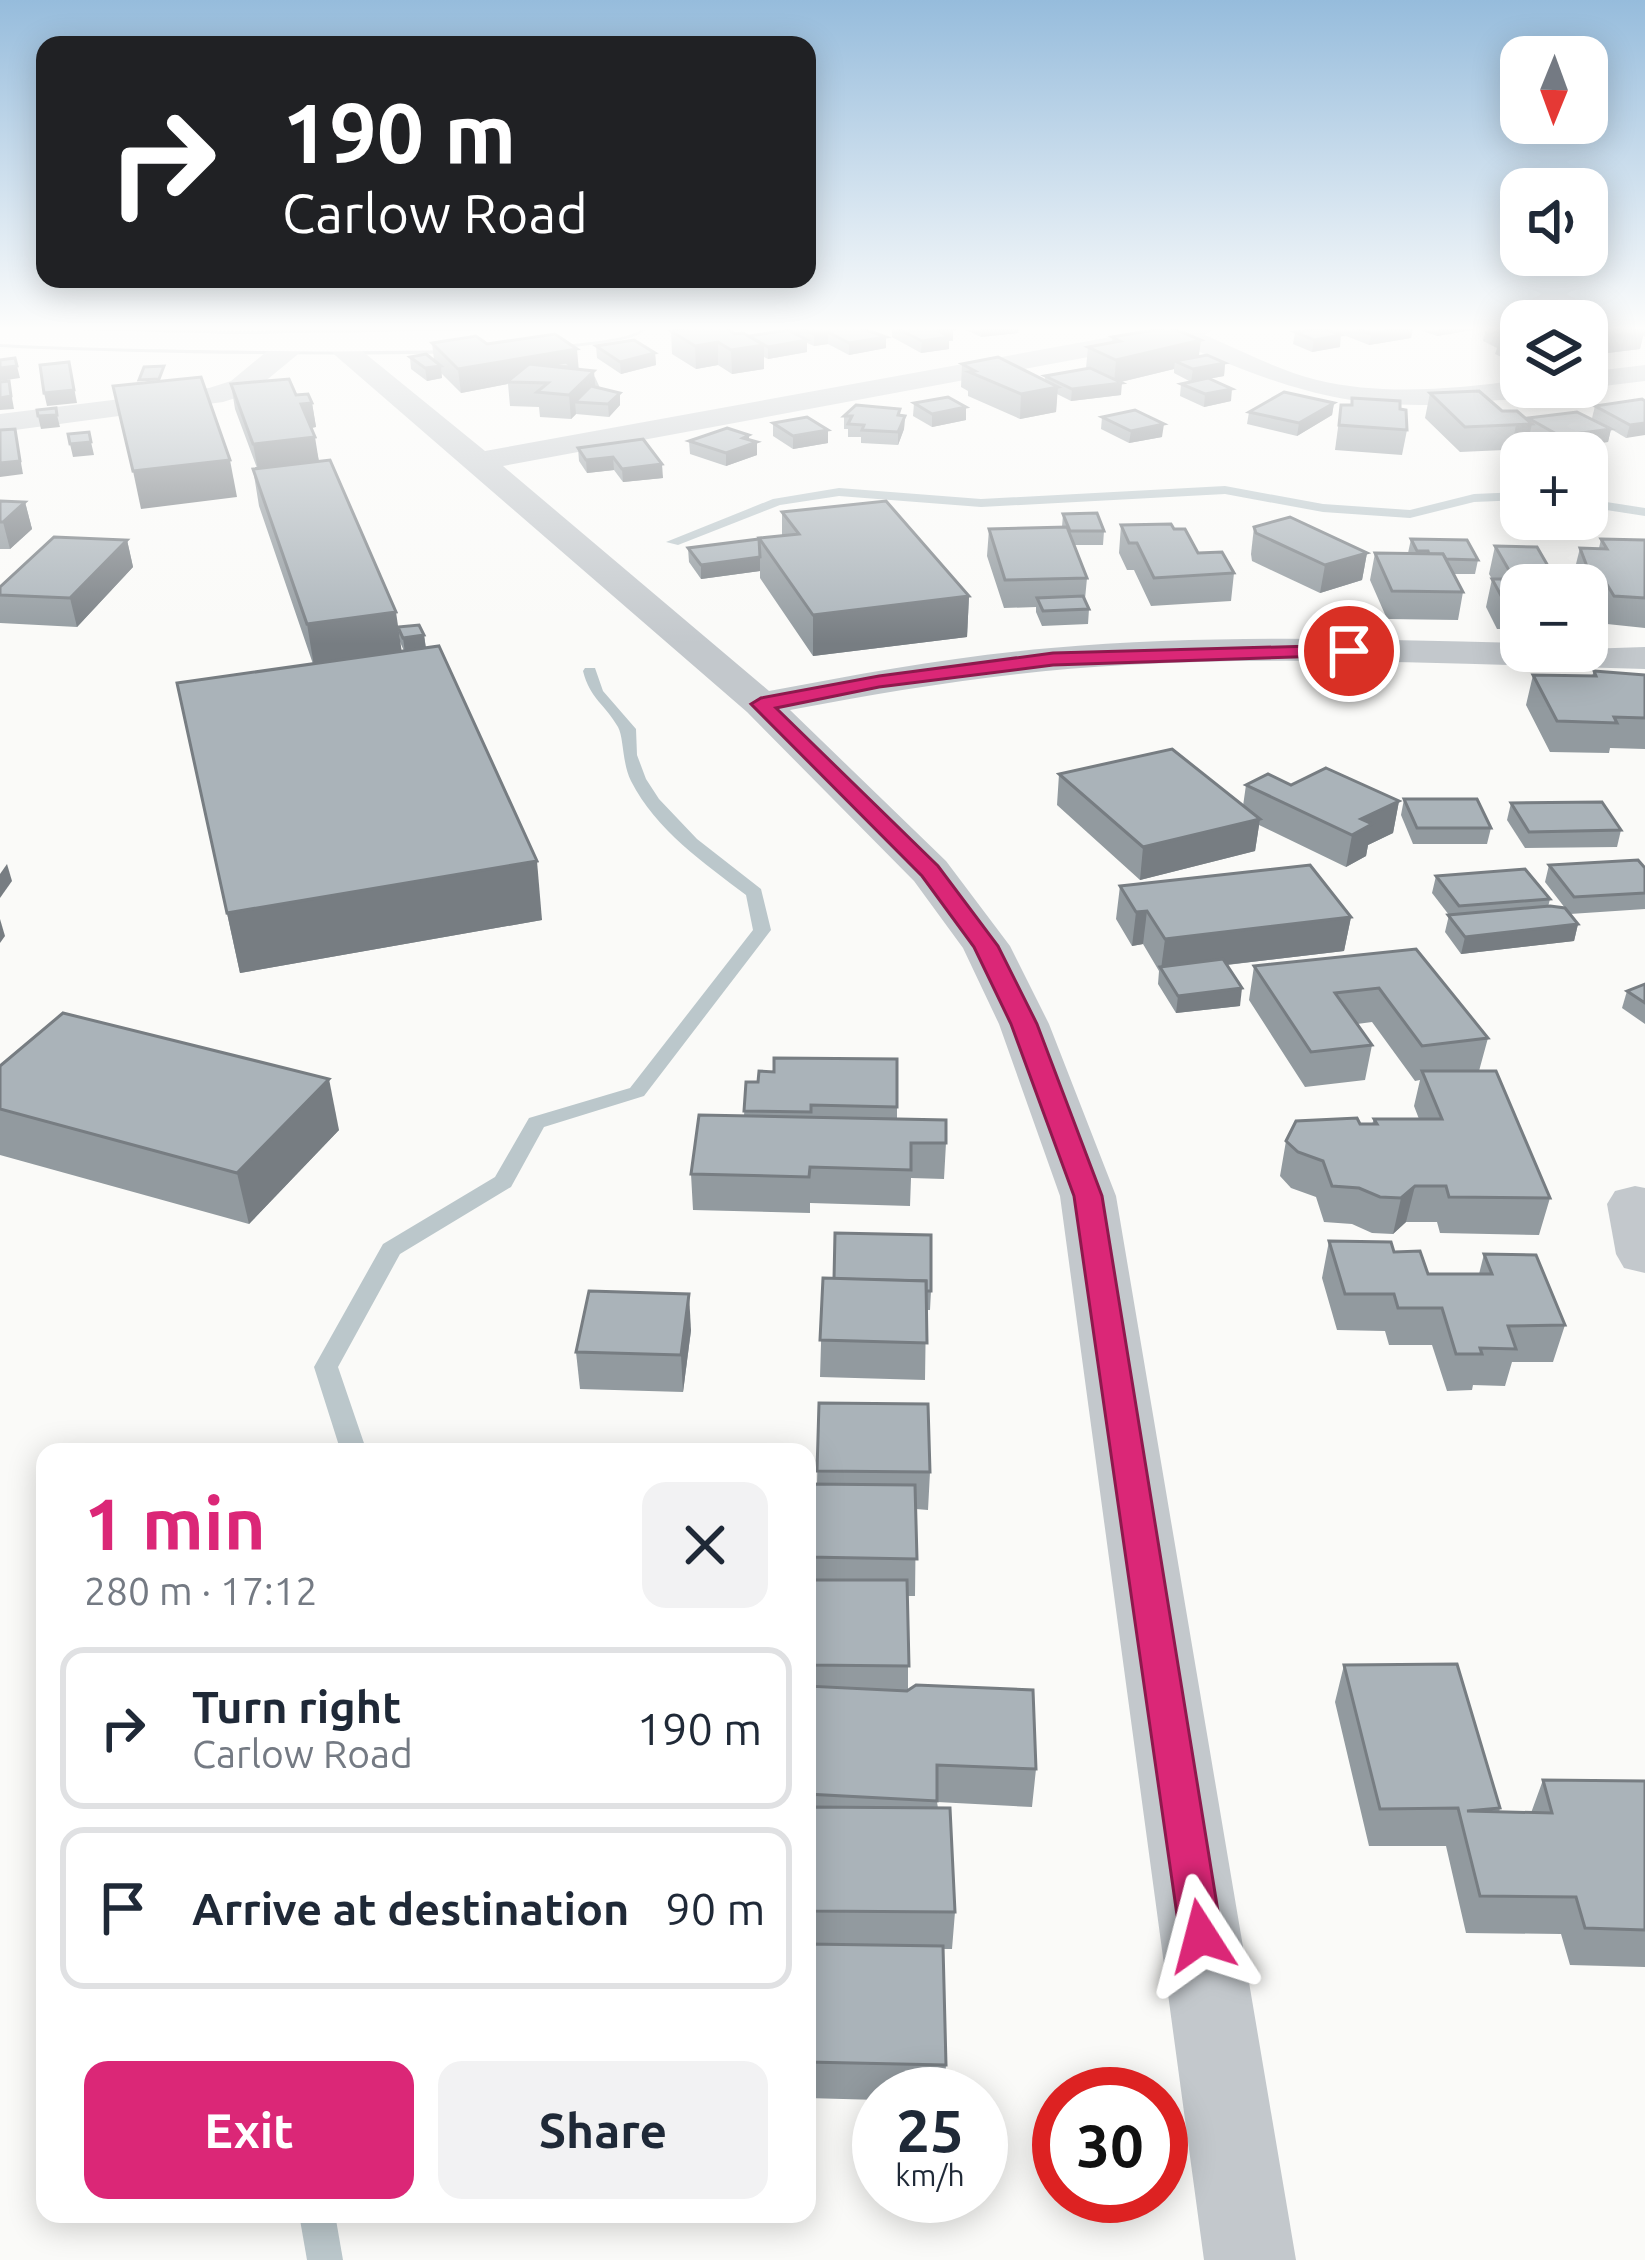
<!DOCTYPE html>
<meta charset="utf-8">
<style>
:root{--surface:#fff;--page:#f2f2f3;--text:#1f2937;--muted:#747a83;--line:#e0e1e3;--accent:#db2777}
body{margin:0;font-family:Ubuntu,sans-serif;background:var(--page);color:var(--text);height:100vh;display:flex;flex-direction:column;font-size:45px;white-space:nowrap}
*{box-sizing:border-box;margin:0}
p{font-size:39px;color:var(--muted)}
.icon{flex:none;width:66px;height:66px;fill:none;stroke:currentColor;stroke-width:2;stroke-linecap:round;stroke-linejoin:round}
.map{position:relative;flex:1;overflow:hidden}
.drawer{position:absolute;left:36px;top:1443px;width:780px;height:780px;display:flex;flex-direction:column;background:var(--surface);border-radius:24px;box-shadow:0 6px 30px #0003}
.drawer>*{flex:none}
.top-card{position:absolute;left:36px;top:36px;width:780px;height:252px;border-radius:24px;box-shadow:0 6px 30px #0003;background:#202124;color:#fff;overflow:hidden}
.needle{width:78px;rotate:181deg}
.fabs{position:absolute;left:1500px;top:36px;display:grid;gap:24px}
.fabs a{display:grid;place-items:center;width:108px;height:108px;border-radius:24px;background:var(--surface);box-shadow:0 6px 30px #0003;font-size:60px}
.speed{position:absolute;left:852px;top:2067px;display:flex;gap:24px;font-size:60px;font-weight:700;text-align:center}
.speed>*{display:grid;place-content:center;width:156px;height:156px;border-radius:50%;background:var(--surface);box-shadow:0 6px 30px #0003;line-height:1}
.speed small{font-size:30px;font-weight:400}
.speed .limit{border:18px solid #d22;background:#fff;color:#111}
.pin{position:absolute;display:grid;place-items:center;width:102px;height:102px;color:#fff;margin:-51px;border:6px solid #fff;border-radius:50%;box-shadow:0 3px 12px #0007}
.me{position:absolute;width:132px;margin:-66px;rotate:351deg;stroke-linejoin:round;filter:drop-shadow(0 0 9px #0008)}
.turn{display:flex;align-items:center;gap:42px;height:252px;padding:0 48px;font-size:54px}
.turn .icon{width:156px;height:156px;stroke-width:2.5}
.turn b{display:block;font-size:84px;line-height:102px}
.round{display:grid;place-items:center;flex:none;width:126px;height:126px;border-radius:24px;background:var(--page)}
.overview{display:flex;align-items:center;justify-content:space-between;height:204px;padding:0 48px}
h1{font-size:72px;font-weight:700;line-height:90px;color:var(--accent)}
.action{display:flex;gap:24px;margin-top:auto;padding:24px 48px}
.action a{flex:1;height:138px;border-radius:24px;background:var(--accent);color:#fff;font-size:48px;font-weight:700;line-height:138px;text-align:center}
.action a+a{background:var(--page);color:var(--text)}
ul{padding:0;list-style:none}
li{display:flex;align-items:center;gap:36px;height:162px;margin:0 24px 18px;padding:0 24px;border:6px solid var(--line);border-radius:24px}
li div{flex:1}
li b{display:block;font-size:45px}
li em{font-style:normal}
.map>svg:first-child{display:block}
</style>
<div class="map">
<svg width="1645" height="2260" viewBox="0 0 1645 2260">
<rect width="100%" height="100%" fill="#fafaf8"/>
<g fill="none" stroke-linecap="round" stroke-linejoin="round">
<g fill="#bbc7cb" fill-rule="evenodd">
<path d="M1225,486L1323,504L1410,510L1474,494L1521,492V500L1474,502L1410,518L1323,512L1225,494L981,507L839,496L780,505L678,545L666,542L773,499L839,488L981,499Z"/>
<path d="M1587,499L1645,508V516L1587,507Z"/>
<path d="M585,668H595L603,691L636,729L637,755L646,779L659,799L697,839L761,889L771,930L644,1096L544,1127L511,1187L400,1254L338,1367L367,1452H341L314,1367L383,1244L495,1177L529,1118L630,1088L753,930L746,895C704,863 656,830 631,781C622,763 624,738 618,727C605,704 590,699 583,671Z"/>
<path d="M299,2214H335L343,2260H307Z"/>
</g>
<g stroke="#b3babf" stroke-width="6">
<path id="secondary" d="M0,328L235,334L643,328C615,364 76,349 0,344Z"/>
</g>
<g fill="#c3c8cc" fill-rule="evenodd">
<path d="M1160,328H1215L1205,335C1242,351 1278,370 1317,380C1384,396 1454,389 1521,380V387H1550C1537,401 1508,399 1489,401C1358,415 1292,392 1174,341L503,466L769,691C863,673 957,656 1051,648C1208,634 1364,639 1521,643V651L1645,647V669C1472,665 1298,655 1125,665C1012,671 901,689 790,710L946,861L1010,946L1049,1024L1116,1196L1296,2260H1204L1060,1196L999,1024L963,948L914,881L747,712L321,343L325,337H345L485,451Z"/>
<path d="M293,336L303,338L307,344L303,350L251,393L223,402L0,432V414L209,388L231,381L283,338Z"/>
<path d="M1645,365V381L1587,388L1581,387H1587V372Z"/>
<path d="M1635,1186L1645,1188V1273L1624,1268L1616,1254L1607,1204L1615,1191Z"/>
</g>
<use href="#secondary" fill="#fff" fill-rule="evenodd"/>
</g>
<g fill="#929a9f">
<path d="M791,328H861L886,337V348L849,355L828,344L814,346L807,343V352L768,359L764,357V369L732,374L718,365L696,369L672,354L671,331L749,336L791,331Z"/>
<path d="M892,328H951L953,329V341H949V349L921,353L892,337Z"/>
<path d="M962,328H1019L1018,333L981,337Z"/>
<path d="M1326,328H1413L1411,338L1369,345Z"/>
<path d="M1414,328H1472V330L1437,336Z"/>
<path d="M1486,328H1521V366L1495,354L1497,348L1483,341Z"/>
<path d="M1587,328H1645V337L1643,336L1640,349L1591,355L1587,353Z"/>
<path d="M1295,332L1340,347L1312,352L1293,344Z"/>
<path d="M1112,337L1225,363L1224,376L1208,379L1231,401L1204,407L1180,396L1181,384L1191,382L1174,373V369L1121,382V395L1071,401L1057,394L1056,412L1020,419L968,396V391L961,387L962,364L1045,381V376L1086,368L1088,347L1112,343Z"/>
<path d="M432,343L487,344L579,369L595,377L600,388L620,405L609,417L576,414L571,419L540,417L539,407L510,406L508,384L461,393L441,373L442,378L427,381L411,369L410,357L434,360Z"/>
<path d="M596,346L655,353L656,365L621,374L597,358Z"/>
<path d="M231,384L296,395L312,403L316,427L311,428L319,461L401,652L404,651L400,642L398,627L424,635L426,648L542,920L240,973L177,683L313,664L259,506L253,469L257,468L235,409Z"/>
<path d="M1430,393L1502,411L1527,420L1528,418H1592L1595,406L1642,399L1626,438L1611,429L1608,442L1557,448L1529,433L1526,449L1460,452L1425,418Z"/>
<path d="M914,403L966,407V420L932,427L913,416Z"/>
<path d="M1334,403L1332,415L1297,436L1247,424L1249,412Z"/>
<path d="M1341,405L1400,409L1407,430L1402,455L1335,450Z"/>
<path d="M900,409V416H905L904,429L898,445L861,443V437H848V429H844V416Z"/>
<path d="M1102,417L1162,437L1129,443L1101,429Z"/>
<path d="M773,423L828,430V443L793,449L773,436Z"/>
<path d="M749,440L757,442V455L726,466L690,454L689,441Z"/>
<path d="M600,444L663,478L623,482L614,470L587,473L579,461L578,448Z"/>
<path d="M0,501L25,502L32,529L10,549H0Z"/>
<path d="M782,512L969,596L967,637L813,656L760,578V571L701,579L689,562L688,548L782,536Z"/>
<path d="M1063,514L1104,531L1103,545H1074L1087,578L1085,599L1089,609L1088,624L1042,626L1036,612V607L1004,608L987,556L989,529L1062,527Z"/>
<path d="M1121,525L1174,529L1198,553L1234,573L1231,601L1151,606L1134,570H1127L1119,553Z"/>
<path d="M1254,527L1367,553L1362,580L1320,593L1252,561L1251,554Z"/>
<path d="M1411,539L1478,560L1475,574H1454L1463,592L1458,620L1387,619L1370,580L1375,553H1408Z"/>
<path d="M1601,539L1645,540V628L1607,624L1596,606H1587V585H1577L1573,576L1580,548H1599Z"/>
<path d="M127,540L133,567L77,627L0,623V587Z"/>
<path d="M1495,546L1521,585V629H1497L1486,607L1492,579L1489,574Z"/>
<path d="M1594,671L1645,675V749L1610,748L1609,753L1550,752L1526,705L1533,675L1592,676Z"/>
<path d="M1059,774L1243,806L1246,785H1291L1399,801L1393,833L1368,845L1366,856L1346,867L1259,825L1255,851L1140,880L1057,805Z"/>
<path d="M1404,799L1491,828L1487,844H1413L1401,815Z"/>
<path d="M1511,803L1621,830L1617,847L1525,848L1507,820Z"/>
<path d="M1549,865L1645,868V909L1570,914L1578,924L1574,941L1461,954L1445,932L1449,915L1432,893L1436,876L1550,899L1548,907L1565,908L1545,882Z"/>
<path d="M1120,886L1351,917L1344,951L1227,965L1240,1006L1176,1013L1158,984L1159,971L1143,944L1132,946L1116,919Z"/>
<path d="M1416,949L1488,1038L1479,1071L1550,1198L1539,1235L1440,1233L1437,1222H1406L1393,1234L1372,1233L1352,1224L1324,1222L1316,1197L1291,1188L1280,1176L1286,1141L1360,1124H1372L1374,1119H1419L1414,1106L1420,1080L1415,1081L1372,1022L1357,1024L1372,1045L1365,1080L1305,1087L1249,1000L1254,966Z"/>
<path d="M1645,984V1024L1622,1008L1627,991Z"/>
<path d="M897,1059V1119L946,1143L944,1179L911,1178L910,1206L810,1203V1213L693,1210L691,1174L744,1116L746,1082H758L774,1072Z"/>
<path d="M0,1066L339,1130L249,1224L0,1155Z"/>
<path d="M1329,1241L1428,1274H1479L1484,1254L1565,1325L1553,1362H1512L1505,1386L1473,1385L1472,1390L1447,1391L1432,1345H1389L1385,1331L1337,1330L1322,1278Z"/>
<path d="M823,1278L931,1291L930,1310H926L925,1380L820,1377Z"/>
<path d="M691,1330L683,1392L580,1389L576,1352Z"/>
<path d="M819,1403L930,1472L928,1510L916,1509L915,1596H908V1690L1036,1769L1032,1807L937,1802L955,1912L952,1949H943L946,2065L944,2094H879V2100L807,2098V1484H817Z"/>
<path d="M1344,1665L1500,1808L1499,1812L1531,1813L1543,1780L1645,1781V1967L1570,1965L1561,1934L1466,1933L1446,1846H1369L1335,1702Z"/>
</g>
<g fill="#777d82">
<path d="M981,328H1019L1018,333L981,337Z"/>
<path d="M1404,328H1413L1411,338L1369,345L1371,334Z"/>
<path d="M1438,328H1472V330L1437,336Z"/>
<path d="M1630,328H1645L1640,349L1591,355L1596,332Z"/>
<path d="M953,329V341H949V349L921,353L922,341L939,331Z"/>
<path d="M828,332V344L814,346V334Z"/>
<path d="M1341,335L1340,347L1312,352L1314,340Z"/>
<path d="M886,337V348L849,355V343Z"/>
<path d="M807,340V352L768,359V347Z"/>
<path d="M1201,340L1198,363L1175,361L1174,369L1116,383H1122L1121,395L1071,401L1072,389L1114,384L1116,360Z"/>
<path d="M718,342V365L696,369L695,346Z"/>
<path d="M764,345V369L732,374L731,350Z"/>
<path d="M577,349L579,372L507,382V384L461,393L458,369Z"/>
<path d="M655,353L656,365L621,374L620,362Z"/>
<path d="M69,362L77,403L47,406L44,393Z"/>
<path d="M1225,363L1224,376L1191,382L1193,369Z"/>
<path d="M17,366L20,378L0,381V368Z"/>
<path d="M441,366L442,378L427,381L425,368Z"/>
<path d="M594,371L596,395L575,402L576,414L571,419L569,395Z"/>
<path d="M9,381L14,409L0,410V398Z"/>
<path d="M1058,387L1056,412L1020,419L1021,394Z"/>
<path d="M1232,389L1231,401L1204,407L1205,394Z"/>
<path d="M620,393V405L609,417L608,404Z"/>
<path d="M312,403L316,427L305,429L301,404Z"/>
<path d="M1334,403L1332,415L1297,436L1299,423Z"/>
<path d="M966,407V420L932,427V414Z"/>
<path d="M57,415L60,427L41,429L38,416Z"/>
<path d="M905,416L904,429L898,445V432Z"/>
<path d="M1645,423V435L1626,438L1630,425Z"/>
<path d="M1164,424L1162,437L1129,443L1131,431Z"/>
<path d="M1532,424L1526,449L1511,450L1516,425Z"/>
<path d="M15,429L23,474L0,477V463Z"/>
<path d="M1611,429L1608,442L1557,448L1560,436Z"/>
<path d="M828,430V443L793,449V436Z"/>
<path d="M749,435V445L757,442V455L726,466V453L743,438Z"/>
<path d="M315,437L319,462L258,470L253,444Z"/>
<path d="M91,442L94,455L73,457L70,444Z"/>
<path d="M613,457L614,470L587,473L586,460Z"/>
<path d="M230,460L237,497L141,509L133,471Z"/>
<path d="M662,464L663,478L623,482L622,469Z"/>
<path d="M25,502L32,529L10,549L3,522Z"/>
<path d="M127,540L133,567L77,627L70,598Z"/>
<path d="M1367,553L1362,580L1320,593L1325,565Z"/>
<path d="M760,557V571L701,579V565Z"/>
<path d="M969,596L967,637L813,656V615Z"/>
<path d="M396,612L402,653L314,666L307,624Z"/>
<path d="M424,635L426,650L405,653L403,638Z"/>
<path d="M1399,801L1393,833L1368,845L1366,856L1346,867L1352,835L1361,819Z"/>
<path d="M1260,819L1255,851L1140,880L1143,847Z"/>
<path d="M537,861L542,920L240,973L227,913Z"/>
<path d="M7,864L12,881L0,898V874Z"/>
<path d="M1147,911L1143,944L1132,946L1136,912Z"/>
<path d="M1351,917L1344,951L1164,972L1161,969L1165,939Z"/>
<path d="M0,919L5,936L0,943Z"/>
<path d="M1578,924L1574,941L1461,954L1465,937Z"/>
<path d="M1242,988L1240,1006L1176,1013L1178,996Z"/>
<path d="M329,1079L339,1130L249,1224L237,1173Z"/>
<path d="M1415,1186L1406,1222L1393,1234L1401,1198Z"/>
<path d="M689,1294L691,1330L683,1392L681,1355Z"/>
</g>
<g fill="#aab3b9" stroke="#777d82" stroke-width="3">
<path d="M685,328H727L735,334L743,333L764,345L731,350L718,342L695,346L671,331Z"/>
<path d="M801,328H861L886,337L849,343L828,332L814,334Z"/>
<path d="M896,328H951L953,329L939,331L949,337L922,341Z"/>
<path d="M1165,328H1172L1201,340L1116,360L1088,347L1120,341L1112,337Z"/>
<path d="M1323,328L1341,335L1314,340L1295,332Z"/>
<path d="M1356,328H1404L1371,334Z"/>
<path d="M1507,328H1521V340L1500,331L1511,329Z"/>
<path d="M1587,328H1630L1596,332Z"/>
<path d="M788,330L807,340L768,347L749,336Z"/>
<path d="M555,334L577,349L458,369L432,343L476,336L487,344Z"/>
<path d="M634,340L655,353L620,362L596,346Z"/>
<path d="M426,354L441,366L425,368L410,357Z"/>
<path d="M1207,355L1225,363L1193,369L1175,361Z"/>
<path d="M998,357L1058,387L1021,394L969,372L975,371L962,364Z"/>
<path d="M15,358L17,366L0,368V360Z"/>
<path d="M69,362L74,390L44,393L40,365Z"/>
<path d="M566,362L573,367L545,366Z"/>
<path d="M529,364L594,371L569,395L537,392L548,383L507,382Z"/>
<path d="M164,366L159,379L139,380L144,367Z"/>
<path d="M1090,368L1122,383L1072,389L1045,376Z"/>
<path d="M201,377L230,460L133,471L113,386Z"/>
<path d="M1208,378L1232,389L1205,394L1181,384Z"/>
<path d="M289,379L296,395L308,394L312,403L301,404L315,437L253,444L231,384Z"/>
<path d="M9,381L11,396L0,398V382Z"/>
<path d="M591,386L620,393L608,404L575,402Z"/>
<path d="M1479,391L1502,411H1517L1532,424L1465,427L1430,393Z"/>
<path d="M1284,392L1334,403L1299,423L1249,412Z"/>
<path d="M948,397L966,407L932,414L914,403Z"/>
<path d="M1352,398L1400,401V409L1406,410L1407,430L1339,425L1341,405H1352Z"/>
<path d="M1642,399L1645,401V423L1630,425L1595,406Z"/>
<path d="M856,405L900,409L898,415L905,416L898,432L862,430L864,425L848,424L852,416H844Z"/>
<path d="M56,408L57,415L38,416L37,410Z"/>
<path d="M1135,410L1164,424L1131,431L1102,417Z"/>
<path d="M1577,412L1611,429L1560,436L1528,418Z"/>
<path d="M807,417L828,430L793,436L773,423Z"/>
<path d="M727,428L749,435L743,438L757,442L726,453L689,441Z"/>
<path d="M15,429L20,461L0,463V430Z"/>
<path d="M89,432L91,442L70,444L68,434Z"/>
<path d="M643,439L662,464L622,469L613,457L586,460L578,448Z"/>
<path d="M330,460L396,612L307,624L253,469Z"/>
<path d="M0,501L25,502L3,522H0Z"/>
<path d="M886,501L969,596L813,615L759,538L799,534L782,512Z"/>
<path d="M1097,513L1104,531H1070L1063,514Z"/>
<path d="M1290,517L1367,553L1325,565L1256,533L1254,527Z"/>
<path d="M1171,524L1174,529H1185L1198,553L1222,552L1234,573L1154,578L1137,543H1129L1121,525Z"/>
<path d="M1067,527L1087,578L1005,580L989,529Z"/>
<path d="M54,537L127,540L70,598L0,595V587Z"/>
<path d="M759,539L760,557L701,565L688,548Z"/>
<path d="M1411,539L1467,540L1478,560L1446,559L1443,554H1429L1428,551H1417Z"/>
<path d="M1601,539L1645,540V598L1614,596L1603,578L1591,577L1580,548L1607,549Z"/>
<path d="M1495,546L1537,547L1559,585H1521V601H1504L1492,579H1514Z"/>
<path d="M1375,553L1443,554L1463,592L1392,591Z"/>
<path d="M1083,596L1089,609L1043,611L1037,598Z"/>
<path d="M419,625L424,635L403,638L398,627Z"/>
<path d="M439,646L537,861L227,913L177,683Z"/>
<path d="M1594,671L1645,675V718L1614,717L1617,723L1557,721L1533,675L1596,676Z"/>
<path d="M1172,749L1260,819L1143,847L1059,774Z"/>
<path d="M1326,768L1399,801L1361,819L1372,824L1352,835L1246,785L1268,774L1291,785Z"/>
<path d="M1404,799H1477L1491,828H1417Z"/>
<path d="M1602,802L1621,830L1529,832L1511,803Z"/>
<path d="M1638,860L1645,868V893L1574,897L1549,865Z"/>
<path d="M1310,865L1351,917L1165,939L1147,911L1136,912L1120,886Z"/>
<path d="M1525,869L1550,899L1459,906L1436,876Z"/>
<path d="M1550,906L1565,908L1578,924L1465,937L1448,915Z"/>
<path d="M1416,949L1488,1038L1422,1046L1379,988L1335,993L1372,1045L1311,1052L1254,966Z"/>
<path d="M1223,959L1242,988L1178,996L1160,967Z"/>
<path d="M1645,984V1003L1627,991Z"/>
<path d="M63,1013L329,1079L237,1173L0,1109V1066Z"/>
<path d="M774,1058L897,1059V1107L811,1105V1112L744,1111L746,1082H758L759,1071L774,1072Z"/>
<path d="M1422,1071H1496L1550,1198L1449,1197L1446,1186H1415L1401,1198L1380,1197L1359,1188L1332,1186L1323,1161L1298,1152L1286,1141L1296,1121L1357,1118L1360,1124H1377L1374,1119H1442Z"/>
<path d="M699,1115L946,1120V1143H911V1170L810,1167L809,1177L691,1174Z"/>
<path d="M835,1233L931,1235V1291H926V1281L834,1279Z"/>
<path d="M1329,1241L1391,1242L1394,1252L1420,1251L1428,1274H1492L1484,1254L1536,1255L1565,1325L1508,1326L1516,1349L1480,1348L1482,1354H1456L1442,1308H1398L1394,1294H1345Z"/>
<path d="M823,1278L926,1281L927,1343L820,1340Z"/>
<path d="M589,1291L689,1294L681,1355L576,1352Z"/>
<path d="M819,1403L928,1404L930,1472L817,1471Z"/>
<path d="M807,1484L915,1485L917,1559L807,1557Z"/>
<path d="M807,1580H907L909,1666L807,1665Z"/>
<path d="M1457,1664L1500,1808L1467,1811L1552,1813L1543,1780L1645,1781V1930L1585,1928L1576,1897L1480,1896L1458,1808L1380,1809L1344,1665Z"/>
<path d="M916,1685L1033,1690L1036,1769L937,1765V1801L807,1794V1686L907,1691Z"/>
<path d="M807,1807L950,1808L955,1912L807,1911Z"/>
<path d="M807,1944L943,1946L946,2065L807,2062Z"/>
</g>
<linearGradient id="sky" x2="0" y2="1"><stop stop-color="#96bcdc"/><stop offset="0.51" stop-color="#fdfdfc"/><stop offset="1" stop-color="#fdfdfc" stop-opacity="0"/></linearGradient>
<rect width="1645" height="644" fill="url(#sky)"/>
<path fill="#db2777" stroke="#8e194d" stroke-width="3" d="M1349,645L1359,651L1356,655L1053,665L879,687L776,708L938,866L998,946L1037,1024L1102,1196L1222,1936L1215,1950L1201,1955L1186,1950L1180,1936L1074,1196L1011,1024L974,947L922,876L751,704L761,698L879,676L1053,653Z"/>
</svg>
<div class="fabs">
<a><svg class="needle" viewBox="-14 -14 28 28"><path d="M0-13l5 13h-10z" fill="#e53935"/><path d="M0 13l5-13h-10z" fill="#747a83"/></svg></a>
<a><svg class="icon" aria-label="sound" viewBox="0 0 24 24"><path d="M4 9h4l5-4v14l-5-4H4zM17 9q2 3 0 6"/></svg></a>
<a><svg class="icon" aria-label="layers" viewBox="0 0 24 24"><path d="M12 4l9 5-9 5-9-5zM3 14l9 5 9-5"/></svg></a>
<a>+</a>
<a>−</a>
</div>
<div class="speed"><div>25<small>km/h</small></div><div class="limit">30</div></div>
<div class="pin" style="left:1349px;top:651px;background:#d93025"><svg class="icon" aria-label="arrive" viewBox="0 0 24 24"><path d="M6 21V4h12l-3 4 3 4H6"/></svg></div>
<svg class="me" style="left:1201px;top:1936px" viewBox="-20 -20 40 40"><path d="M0-17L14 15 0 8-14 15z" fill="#db2777" stroke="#fff" stroke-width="4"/></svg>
<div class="top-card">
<div class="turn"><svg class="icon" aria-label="right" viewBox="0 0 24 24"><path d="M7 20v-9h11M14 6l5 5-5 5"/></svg><div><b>190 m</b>Carlow Road</div></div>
</div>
<section class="drawer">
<div class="overview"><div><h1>1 min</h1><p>280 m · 17:12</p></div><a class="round"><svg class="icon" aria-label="close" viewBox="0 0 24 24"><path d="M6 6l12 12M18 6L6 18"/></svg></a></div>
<ul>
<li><svg class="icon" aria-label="right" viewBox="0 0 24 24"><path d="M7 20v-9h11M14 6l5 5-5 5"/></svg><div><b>Turn right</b><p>Carlow Road</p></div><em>190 m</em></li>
<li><svg class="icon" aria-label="arrive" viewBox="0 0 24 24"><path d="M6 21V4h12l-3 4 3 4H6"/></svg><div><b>Arrive at destination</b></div><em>90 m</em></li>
</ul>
<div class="action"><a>Exit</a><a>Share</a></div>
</section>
</div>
